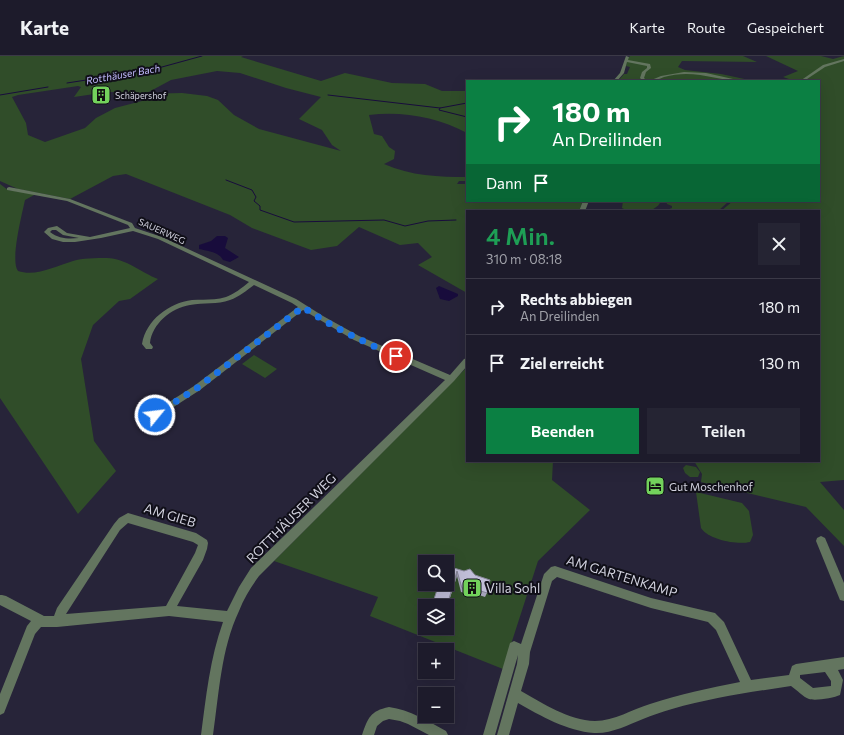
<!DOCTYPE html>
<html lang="de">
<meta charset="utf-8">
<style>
:root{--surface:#1d1b2b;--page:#252433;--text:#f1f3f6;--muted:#a0a1a9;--line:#3b3947;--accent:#0b8043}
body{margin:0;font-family:Commissioner,sans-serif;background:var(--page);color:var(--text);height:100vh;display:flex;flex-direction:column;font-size:15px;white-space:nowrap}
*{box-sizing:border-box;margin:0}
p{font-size:13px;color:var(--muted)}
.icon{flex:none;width:22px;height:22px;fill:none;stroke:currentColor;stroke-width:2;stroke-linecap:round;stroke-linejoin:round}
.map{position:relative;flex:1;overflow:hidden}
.drawer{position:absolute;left:466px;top:154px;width:354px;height:252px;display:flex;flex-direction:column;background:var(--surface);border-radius:0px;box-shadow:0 4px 16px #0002,0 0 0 1px var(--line)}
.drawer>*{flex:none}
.banner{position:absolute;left:466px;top:24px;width:354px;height:122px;border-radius:0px;box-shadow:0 4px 16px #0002,0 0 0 1px var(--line);background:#0b8043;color:#fff;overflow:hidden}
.buttons{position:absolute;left:418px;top:499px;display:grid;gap:8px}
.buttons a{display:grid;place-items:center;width:36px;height:36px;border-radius:0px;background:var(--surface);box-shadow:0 4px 16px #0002,0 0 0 1px var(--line);font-size:20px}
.pin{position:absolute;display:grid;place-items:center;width:34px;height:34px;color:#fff;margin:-17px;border:2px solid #fff;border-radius:50%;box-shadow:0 1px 4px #0007}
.me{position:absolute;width:44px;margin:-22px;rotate:61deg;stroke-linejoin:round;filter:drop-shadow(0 0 3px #0008)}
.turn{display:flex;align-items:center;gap:14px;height:84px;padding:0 20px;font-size:18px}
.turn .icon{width:52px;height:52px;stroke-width:2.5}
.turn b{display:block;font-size:28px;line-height:34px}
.then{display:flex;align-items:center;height:38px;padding:0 20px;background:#0003;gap:8px;font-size:15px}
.round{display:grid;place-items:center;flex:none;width:42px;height:42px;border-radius:0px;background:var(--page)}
.headline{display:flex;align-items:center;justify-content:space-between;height:68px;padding:0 20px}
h1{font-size:24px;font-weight:600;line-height:30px;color:#1e9e55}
.action{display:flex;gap:8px;margin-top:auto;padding:8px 20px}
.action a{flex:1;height:46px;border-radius:0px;background:var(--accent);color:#fff;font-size:16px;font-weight:600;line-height:46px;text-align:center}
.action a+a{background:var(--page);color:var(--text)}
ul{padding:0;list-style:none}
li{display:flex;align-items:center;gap:12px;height:56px;padding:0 20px;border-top:1px solid var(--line)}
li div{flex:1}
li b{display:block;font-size:15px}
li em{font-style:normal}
header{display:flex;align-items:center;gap:24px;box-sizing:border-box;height:56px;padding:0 20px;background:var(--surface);border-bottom:1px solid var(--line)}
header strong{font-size:19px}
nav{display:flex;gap:22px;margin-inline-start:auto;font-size:14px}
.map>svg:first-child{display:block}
</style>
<header>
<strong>Karte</strong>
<nav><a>Karte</a><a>Route</a><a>Gespeichert</a></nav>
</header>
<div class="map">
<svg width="844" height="679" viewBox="0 0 844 679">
<rect width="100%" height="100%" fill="#272439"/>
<g fill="#304d29" fill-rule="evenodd">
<path d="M0,0H243L241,1L321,25L345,17L392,27L425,28L442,35H467V77C437,61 402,55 369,59L374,78L382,80L389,91L395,95L394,103L384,108C411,120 439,121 467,121V125H459L457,128H467V145H583L579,155H467V237L418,209L432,201L418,187L400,189L359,171L337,190L311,194L252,172L230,159L126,118L113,120L70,143L18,133L0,125ZM217,15L240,17L286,32L321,41L299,63L322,74L332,89L341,95L259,73L234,59L218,44L207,40L182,37L145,38L171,24ZM78,30L81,31L74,41L108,36H114L113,39L143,38L142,45L115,52L96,62L85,72L45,86L28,79L26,67L12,41L18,39Z"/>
<path d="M630,0H743L757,6L682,5L678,11L685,14L721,18L754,25H618L624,18H627L630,11L626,10L627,3Z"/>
<path d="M766,0H821L833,3L844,0V424L820,426L844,454V490L806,451L701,426L702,418L694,405H819V155H721L733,145H819V25H795L783,21L798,15Z"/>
<path d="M0,128L8,134L36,138L25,144C22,158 10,205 18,215C36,221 56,210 73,205C82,202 96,202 107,202C125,202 142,217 158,223L130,243L119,245L93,269L81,303L94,385L116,415L78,458L0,342Z"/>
<path d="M623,145H657L660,147C653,158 632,158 622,152Z"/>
<path d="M666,145H729L718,155H664L672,152V150L667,148Z"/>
<path d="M254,299L277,313L265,322L242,308Z"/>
<path d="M467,311V405H553L552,424L590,454L538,505L503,613L370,560L378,541L274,505ZM425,506H447V528H425ZM425,550H447V572H425Z"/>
<path d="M686,409L696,411L700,416L698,421H690L685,417L683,412Z"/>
<path d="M696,436L742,447L749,455L753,479L750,486C737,489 709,484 701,472Z"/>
</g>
<g fill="#180c3c">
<path d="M217,180H225L228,182L225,192L239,201L230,206L223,204C219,196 208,195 199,193V189L211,185Z"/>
<path d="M439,230L458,238V240L449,245L440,243L436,232Z"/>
</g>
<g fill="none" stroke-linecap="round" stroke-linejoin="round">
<g stroke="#180c3c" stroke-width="1">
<path d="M67,27L151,14L202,0"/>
<path d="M0,39L48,31"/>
<path d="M328,39L440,52L467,47"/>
<path d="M440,52L439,54L467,61"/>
<path d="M226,124L252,134L256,141L254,145L260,150V154L294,166L384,164L405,170L428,165L456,164"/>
</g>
<g fill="#63755f" fill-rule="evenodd">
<path d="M626,0L629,1L628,4L650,8L651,12L646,16L644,22L647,25H643L640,22L642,16L647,12V10L627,6L624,17L617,25H613L620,17Z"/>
<path d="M844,3V5L825,11L804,25H800L823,9Z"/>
<path d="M684,16L706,17L742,25C723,25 705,18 686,18C679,18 671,19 664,21C659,23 655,25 649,25L661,20Z"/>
<path d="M9,131L70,143L132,167L135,172L162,181L296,243L323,260L359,280L450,319L464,303L467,302V310L454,325L259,520C251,531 244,542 239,555C221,593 219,638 213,679H201C206,641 210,602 223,566L169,560L57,571H41L35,578L4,657L0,659V638L27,570L31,565L0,549V539H2L6,540L44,560H54L57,552L114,468L119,462L128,457L196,477L207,484L208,487L207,493L203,504L177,550L227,555L239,531L251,512L445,324L354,284L303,254L200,334L158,361H152L151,359L152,357L194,330L298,251L292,247L254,229C247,234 239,241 230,244C217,249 204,246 190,249C171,252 152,268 150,287L153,291L152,293H146L142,288C146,264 169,247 192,244C203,243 214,245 226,241C234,238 242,232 249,226L158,183L133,175L101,182L75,186H63L52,183L44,176L48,172L57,170L67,177L90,181L130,172L128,169L67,145L7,134V132ZM52,174H56L63,179L79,182C69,183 59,183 50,176ZM128,467L193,486L198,489L195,497L166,550L66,558L120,474Z"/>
<path d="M583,145H589L585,155H579Z"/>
<path d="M821,480L825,482L844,527V545L840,544L816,485L817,482Z"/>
<path d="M555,510L651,542L715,557L724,566L751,624L789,619L792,610L796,608L844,601V613L838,614L843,624L840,639C834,642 815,645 809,643C803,641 797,634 791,630C751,636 711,642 672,653C662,656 652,659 643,663C628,669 611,678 594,677C567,675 541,660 518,647L509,679H497L517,608L518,599L495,679H483L510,587L514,585L521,588L544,518L551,511ZM557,521L651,552L708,566L716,574L740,626C710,632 680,638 650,648C633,653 614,665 595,665C568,664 544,648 521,635L529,608L530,596L552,525ZM825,616L831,625V630L813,632L800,622V619Z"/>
<path d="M389,651C410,654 428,665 446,675L448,679H429L408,668L400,665L389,663L383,665L377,670L374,679H362C368,662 370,655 389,651Z"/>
</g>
</g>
<path fill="#a5a3ba" d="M447,510L464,515L487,537L485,541L470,536L468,538L461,536L457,520L447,551V550H433V546Z"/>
<g fill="#868597">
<path d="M457,515V520L447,551V550Z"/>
<path d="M472,532L470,536L468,538L470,534Z"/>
</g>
<path fill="#c0bed8" stroke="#868597" d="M447,510L464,515L470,513L475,519L490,524L487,537L472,532L470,534L462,532L457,515L447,550L433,546L439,528H447Z"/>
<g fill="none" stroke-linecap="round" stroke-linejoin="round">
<path stroke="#1a73e8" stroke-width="7" stroke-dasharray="0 12.6" d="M155,359L197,332L303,251C332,271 364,286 396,300"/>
</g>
<defs>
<g id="building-square" transform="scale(1)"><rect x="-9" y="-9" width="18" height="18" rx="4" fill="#73d25c" stroke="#100f18"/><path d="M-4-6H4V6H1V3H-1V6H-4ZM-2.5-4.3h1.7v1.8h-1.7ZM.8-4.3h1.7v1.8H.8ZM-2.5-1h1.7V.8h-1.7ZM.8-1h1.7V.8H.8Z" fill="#111"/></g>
<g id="hotel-square" transform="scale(1)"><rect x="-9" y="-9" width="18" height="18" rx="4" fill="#73d25c" stroke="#100f18"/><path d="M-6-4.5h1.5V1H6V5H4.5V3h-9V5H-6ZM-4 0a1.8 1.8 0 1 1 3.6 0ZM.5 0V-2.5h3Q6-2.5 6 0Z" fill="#111"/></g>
</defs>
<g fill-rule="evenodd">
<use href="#building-square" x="101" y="39"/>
<use href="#hotel-square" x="655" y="430"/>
<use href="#building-square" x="472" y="532"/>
</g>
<g text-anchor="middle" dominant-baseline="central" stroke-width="4" stroke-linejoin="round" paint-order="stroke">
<g font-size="9" fill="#d1d1de" stroke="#100f18" text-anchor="start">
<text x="115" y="39">Schäpershof</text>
</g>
<g font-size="9" fill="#d1d1de" stroke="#100f18">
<text transform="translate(162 175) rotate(24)">SAUERWEG</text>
</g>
<g font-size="10" font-style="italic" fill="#c2bbfe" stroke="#100f18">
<text transform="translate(123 18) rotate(-10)">Rotthäuser Bach</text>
</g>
<g font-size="11" fill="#d1d1de" stroke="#100f18" text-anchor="start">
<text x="669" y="430">Gut Moschenhof</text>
</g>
<g font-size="13" fill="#d1d1de" stroke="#100f18">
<text transform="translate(170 459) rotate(17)">AM GIEB</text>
<text transform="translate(291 462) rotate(-45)">ROTTHÄUSER WEG</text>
<text transform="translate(622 520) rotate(17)">AM GARTENKAMP</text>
</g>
<g font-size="13" fill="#d1d1de" stroke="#100f18" text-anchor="start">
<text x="486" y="532">Villa Sohl</text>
</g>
</g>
</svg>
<div class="buttons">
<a><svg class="icon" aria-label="search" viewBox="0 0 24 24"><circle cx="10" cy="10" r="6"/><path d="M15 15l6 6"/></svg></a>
<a><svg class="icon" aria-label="layers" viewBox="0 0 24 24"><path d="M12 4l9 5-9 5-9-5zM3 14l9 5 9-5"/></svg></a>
<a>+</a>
<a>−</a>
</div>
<div class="pin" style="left:396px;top:300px;background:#d93025"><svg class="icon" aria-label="arrive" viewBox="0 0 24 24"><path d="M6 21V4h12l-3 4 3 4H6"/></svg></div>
<svg class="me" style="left:155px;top:359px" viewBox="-20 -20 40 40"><circle r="17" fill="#1a73e8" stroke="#fff" stroke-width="3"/><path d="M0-11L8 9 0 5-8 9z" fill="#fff"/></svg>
<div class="banner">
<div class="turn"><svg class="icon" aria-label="right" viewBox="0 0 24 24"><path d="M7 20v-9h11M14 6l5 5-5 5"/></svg><div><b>180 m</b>An Dreilinden</div></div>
<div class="then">Dann<svg class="icon" aria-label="arrive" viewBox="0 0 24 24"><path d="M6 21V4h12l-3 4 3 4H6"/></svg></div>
</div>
<section class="drawer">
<div class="headline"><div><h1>4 Min.</h1><p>310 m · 08:18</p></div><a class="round"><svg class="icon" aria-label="close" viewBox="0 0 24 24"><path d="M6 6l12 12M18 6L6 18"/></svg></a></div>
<ul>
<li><svg class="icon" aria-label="right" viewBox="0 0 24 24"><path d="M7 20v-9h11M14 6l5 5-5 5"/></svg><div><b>Rechts abbiegen</b><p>An Dreilinden</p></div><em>180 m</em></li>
<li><svg class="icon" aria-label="arrive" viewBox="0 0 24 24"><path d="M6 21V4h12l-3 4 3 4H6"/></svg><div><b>Ziel erreicht</b></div><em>130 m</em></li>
</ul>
<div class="action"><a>Beenden</a><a>Teilen</a></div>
</section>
</div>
